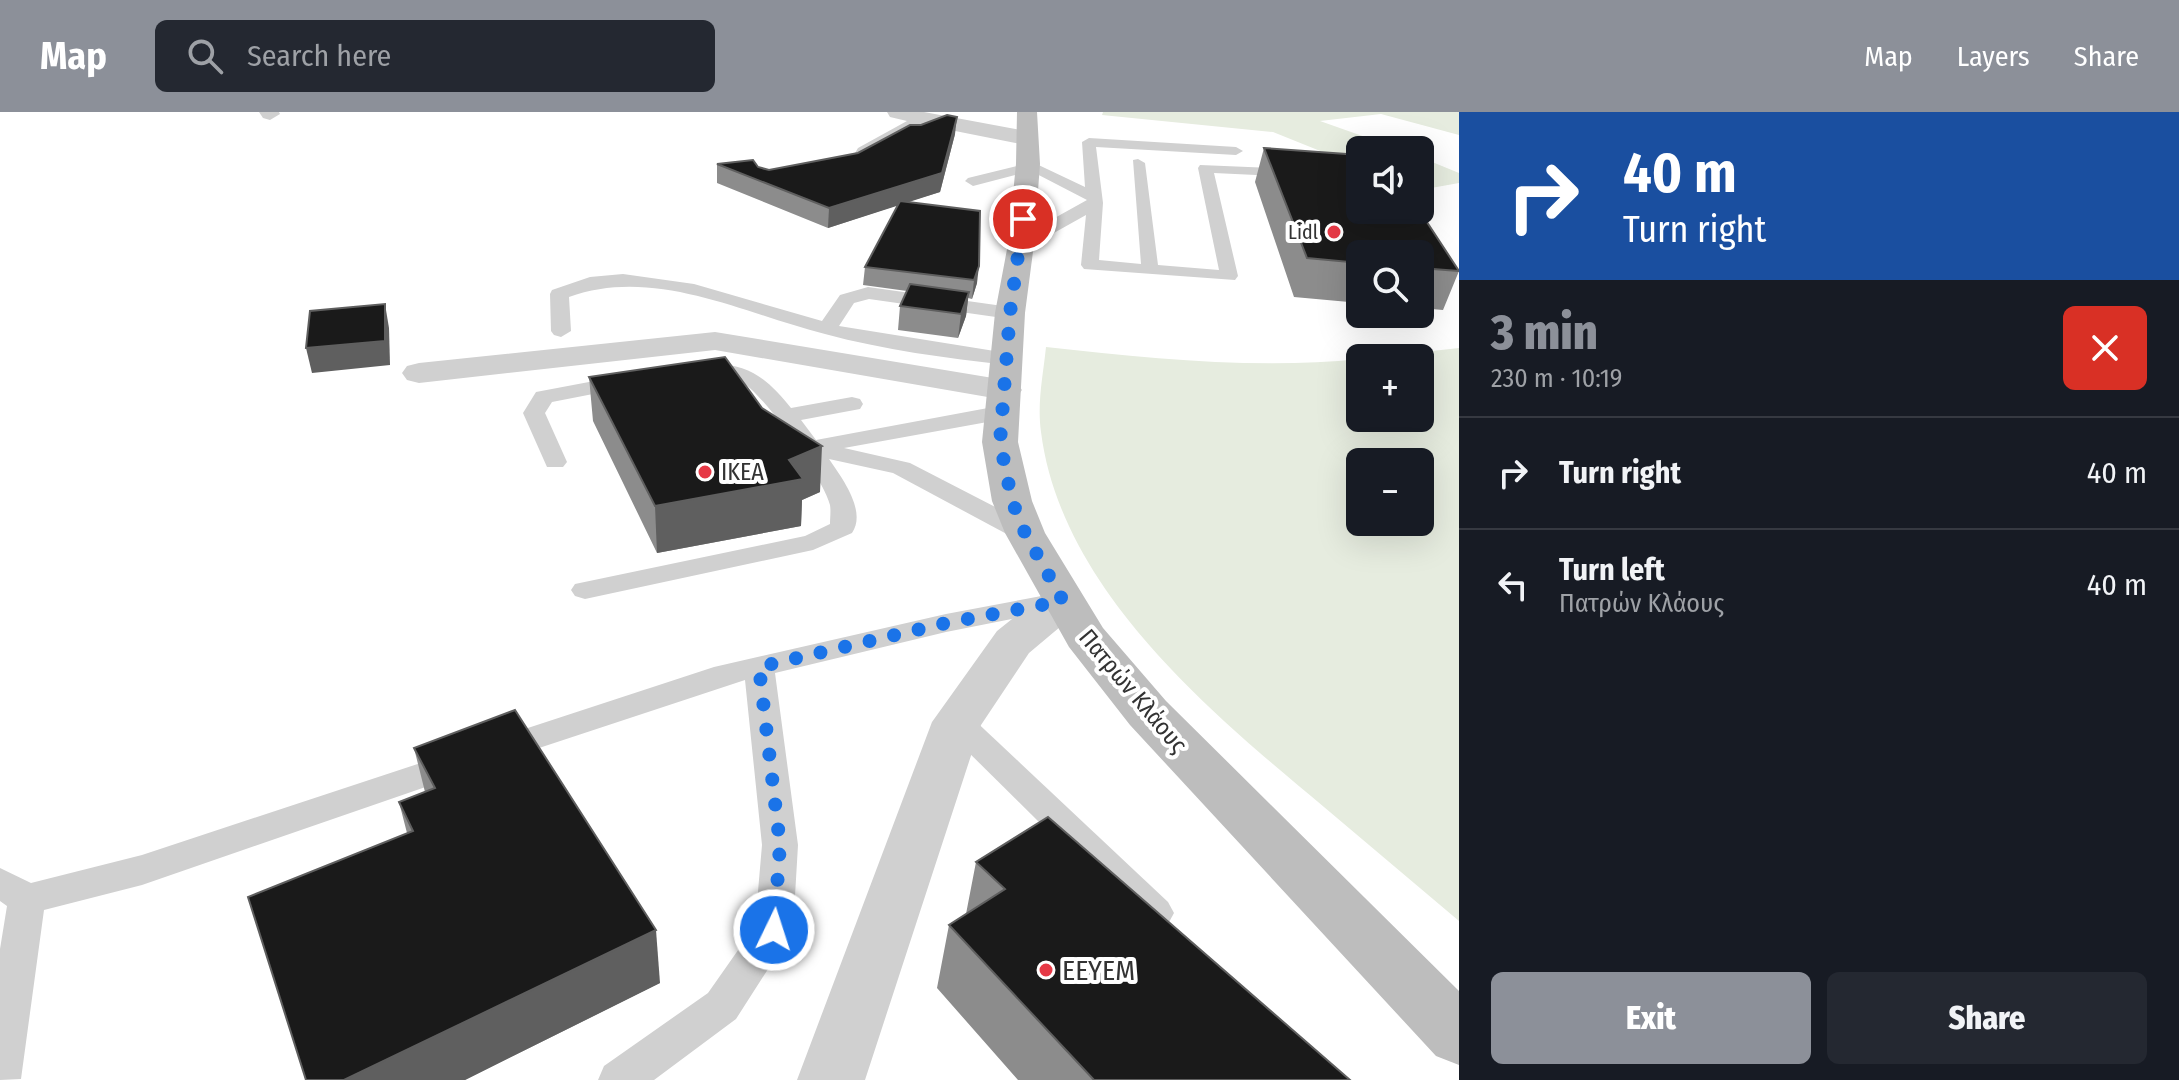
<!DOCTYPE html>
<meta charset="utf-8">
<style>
:root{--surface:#171b24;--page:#242831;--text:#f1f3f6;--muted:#9ea1a6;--line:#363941;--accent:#8c9099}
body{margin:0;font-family:"Fira Sans Condensed",sans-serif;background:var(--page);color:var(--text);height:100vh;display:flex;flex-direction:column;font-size:30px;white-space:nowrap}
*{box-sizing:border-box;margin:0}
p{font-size:26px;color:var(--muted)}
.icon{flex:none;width:44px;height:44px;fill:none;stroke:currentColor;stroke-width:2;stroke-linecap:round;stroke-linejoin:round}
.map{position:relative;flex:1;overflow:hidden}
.sheet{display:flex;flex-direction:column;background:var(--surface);width:720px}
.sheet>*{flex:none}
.top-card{background:#1a4fa0;color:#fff;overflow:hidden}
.tools{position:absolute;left:1346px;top:24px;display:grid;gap:16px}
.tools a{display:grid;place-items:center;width:88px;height:88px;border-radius:12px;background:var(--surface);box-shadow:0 8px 32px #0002;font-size:40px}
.pin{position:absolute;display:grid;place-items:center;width:68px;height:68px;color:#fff;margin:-34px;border:4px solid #fff;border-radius:50%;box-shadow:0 2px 8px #0007}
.me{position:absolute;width:88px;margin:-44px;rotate:4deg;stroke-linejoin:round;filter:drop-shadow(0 0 6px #0008)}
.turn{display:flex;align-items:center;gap:28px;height:168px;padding:0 32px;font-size:36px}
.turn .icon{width:104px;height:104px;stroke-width:2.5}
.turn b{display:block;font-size:56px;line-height:68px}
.round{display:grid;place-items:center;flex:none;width:84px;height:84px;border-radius:12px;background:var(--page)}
.overview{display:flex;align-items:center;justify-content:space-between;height:136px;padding:0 32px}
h1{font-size:48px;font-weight:800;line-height:60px;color:var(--accent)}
.action{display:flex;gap:16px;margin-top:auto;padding:16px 32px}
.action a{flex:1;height:92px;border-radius:12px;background:var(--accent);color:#fff;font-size:32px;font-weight:800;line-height:92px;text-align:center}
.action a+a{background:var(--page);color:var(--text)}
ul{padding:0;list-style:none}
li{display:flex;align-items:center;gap:24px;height:112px;padding:0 32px;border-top:2px solid var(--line)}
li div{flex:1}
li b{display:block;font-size:30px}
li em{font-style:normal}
header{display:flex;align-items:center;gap:48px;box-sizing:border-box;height:112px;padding:0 40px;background:var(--accent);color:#fff}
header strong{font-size:38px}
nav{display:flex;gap:44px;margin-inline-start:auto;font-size:28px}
.search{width:560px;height:72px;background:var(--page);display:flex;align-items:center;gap:20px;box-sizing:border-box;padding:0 28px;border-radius:12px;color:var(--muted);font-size:30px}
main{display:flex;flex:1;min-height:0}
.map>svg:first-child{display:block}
</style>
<header>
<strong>Map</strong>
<div class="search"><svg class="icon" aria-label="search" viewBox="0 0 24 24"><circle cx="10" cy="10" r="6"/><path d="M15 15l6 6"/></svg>Search here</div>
<nav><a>Map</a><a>Layers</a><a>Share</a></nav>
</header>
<main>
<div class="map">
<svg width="1459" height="968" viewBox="0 0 1459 968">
<rect width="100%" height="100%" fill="#fff"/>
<g fill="#e6ecdf" fill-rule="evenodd">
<path d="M1103,0H1459V23L1381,2L1320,9L1402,38H1360V55L1273,20L1102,3Z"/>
<path d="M1420,45L1459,61V71L1420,78Z"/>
<path d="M1046,235C1149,246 1257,258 1360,247V306H1420V246H1369L1459,236V809C1414,771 1369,733 1324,695C1210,600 1061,477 1041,320C1037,291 1043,264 1046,235ZM1360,350H1420V410H1360Z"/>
</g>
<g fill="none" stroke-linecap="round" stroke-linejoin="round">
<g fill="#d0d0d0" fill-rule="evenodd">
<path d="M1089,26L1236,35L1243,39L1236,43L1096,35L1103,91L1099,148L1141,152L1133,48L1138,47L1145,51L1158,153L1219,158L1198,56L1200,53L1296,57L1303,61L1296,65L1214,61L1238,164L1235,168L1084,157L1081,153L1086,103L1027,136H1015L1012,132L1015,128L1087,88L1031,59L973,74L965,69L968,66L1021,53L1028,48L1085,75L1082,30Z"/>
<path d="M623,162L694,172L822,209L840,183L868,175L1010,195L1020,201L1017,205L1010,207L869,187L854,191L839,214L1007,241L1017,247L1007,253C946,246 884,238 825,222C742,201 654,154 569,185L571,219L561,225L554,223L551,219L550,182L552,178L590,165Z"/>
<path d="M714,252C751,252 769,269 791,296L852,285L860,287L863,292L860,297L801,308L816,328L1004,293L1012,295L1015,300L1004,307L844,336L910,351L1034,415L1038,421L1034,427H1016L893,361L829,347C842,366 867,399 852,421L813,438L585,487L575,484L571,478L575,472L805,424L830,412C830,406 831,399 830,393C823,366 764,281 739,268C725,261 703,271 692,259L696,255Z"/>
<path d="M626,263L634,264L637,269L634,274L552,290L545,301L567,350L563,355H547L523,301L536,280Z"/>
<path d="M1063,480L1073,483L1077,489L1073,495L946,520L775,561L798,733L793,818L736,907L654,968H598L604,954L708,881L755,814L762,733L745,568L497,650L485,646L481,638L485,630L714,555L946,502Z"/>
<path d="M957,599L968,602L1168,790L1174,801L1168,812L1155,817L1142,812L946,618L941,610L946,602Z"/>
<path d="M457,639L469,642L474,651L469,660L142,773L44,798L21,967L0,968V837L7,794L0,789V756L31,771L142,743Z"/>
</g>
<g fill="#d0d0d0" fill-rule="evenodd">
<path d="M259,0H279L280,2L270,8L263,6Z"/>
<path d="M887,0H924L1026,19L1037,26L1026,33L930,14L874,46H858L855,41L858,36L907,9L890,5Z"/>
<path d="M715,220L1005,268L1017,271L1022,278L1017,285L1005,288L715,238L419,271L407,268L402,261L407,254L419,251Z"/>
<path d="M1063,475L1079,479L1085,489L1079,499L1029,541L981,613L865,968H797L932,610L997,519L1047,479Z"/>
</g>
<path fill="#bdbdbd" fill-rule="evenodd" d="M1017,0H1037L1040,52L1034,132L1025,201L1018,330L1032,389L1045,421L1103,516L1166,589L1459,879V953L1436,944L1130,613L1069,535L1005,421L992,389L982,330L995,201L1008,132L1016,52Z"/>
</g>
<g fill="#8c8c8c">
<path d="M955,22L940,80L907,90L977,171L972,187L968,186L966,204L958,226L898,218L900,194L907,179L863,173L865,155L898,93L828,116L717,71V52L758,55L769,58Z"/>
<path d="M1264,36L1459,159L1443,198L1420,196V142H1360V191L1294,185L1255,70Z"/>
<path d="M589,265L820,380L802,388L801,414L657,441L593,309Z"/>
<path d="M414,636L660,871L465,968H306L407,721L399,690L425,680Z"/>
<path d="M976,750L1350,968H1018L937,876L949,813L966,802Z"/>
</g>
<g fill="#5f5f5f">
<path d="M957,5L955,22L940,80L828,116L829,96Z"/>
<path d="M979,154L977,171L972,187L974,168Z"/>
<path d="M969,180L966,204L958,226L961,202Z"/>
<path d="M385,192L389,216L390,253L312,261L306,236Z"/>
<path d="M822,334L820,380L802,388L801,414L657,441L655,394L789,348Z"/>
<path d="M656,818L660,871L465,968H344Z"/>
</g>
<g fill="#1a1a1a" stroke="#5f5f5f" stroke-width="2">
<path d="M947,3L957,5L942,61L829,96L717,52L753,48L758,55L769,58L858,41L910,13H921Z"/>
<path d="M1264,36L1360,43V98H1419L1459,159L1420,156V142H1360V151L1307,146Z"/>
<path d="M900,89L980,99L979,154L974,168L865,155Z"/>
<path d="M910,172L969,180L961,202L900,194Z"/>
<path d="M385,192V229L306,236L310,199Z"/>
<path d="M725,245L762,296L822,334L789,348L803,367L655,394L589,265Z"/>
<path d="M515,598L656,818L344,968H306L248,785L413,719L399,690L435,676L414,636Z"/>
<path d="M1048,705L1350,968H1094L949,813L1005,777L976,750Z"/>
</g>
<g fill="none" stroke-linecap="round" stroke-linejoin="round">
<path stroke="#1a73e8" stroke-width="14" stroke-dasharray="0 25.2" d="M774,818L780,733L759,555L946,511L1063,489L1025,421L1012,389L1000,330L1010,201L1023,107"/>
</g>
<g fill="#e63946" stroke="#fff" stroke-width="3">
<circle cx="1334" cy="120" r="8"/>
<circle cx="705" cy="360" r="8"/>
<circle cx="1046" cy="858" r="8"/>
</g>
<g text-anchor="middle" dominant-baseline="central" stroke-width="8" stroke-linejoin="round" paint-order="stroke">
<g font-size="20" fill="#333" stroke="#fff" text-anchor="end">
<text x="1318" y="120">Lidl</text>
</g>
<g font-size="24" fill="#333" stroke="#fff" text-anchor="start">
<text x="721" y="360">IKEA</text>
</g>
<g font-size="24" fill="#333" stroke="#fff">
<text transform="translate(1133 579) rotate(50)">Πατρών Κλάους</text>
</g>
<g font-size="28" fill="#333" stroke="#fff" text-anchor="start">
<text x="1062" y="858">EEYEM</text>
</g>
</g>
</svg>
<div class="tools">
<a><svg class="icon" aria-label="sound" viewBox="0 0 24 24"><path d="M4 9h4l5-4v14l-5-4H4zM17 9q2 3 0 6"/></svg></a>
<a><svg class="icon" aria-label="search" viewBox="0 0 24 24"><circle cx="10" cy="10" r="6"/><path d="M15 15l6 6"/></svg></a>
<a>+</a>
<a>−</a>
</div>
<div class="pin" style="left:1023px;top:107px;background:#d93025"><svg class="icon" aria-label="arrive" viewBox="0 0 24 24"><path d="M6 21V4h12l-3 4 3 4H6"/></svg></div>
<svg class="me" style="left:774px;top:818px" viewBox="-20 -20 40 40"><circle r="17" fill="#1a73e8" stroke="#fff" stroke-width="3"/><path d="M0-11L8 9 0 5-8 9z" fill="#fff"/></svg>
</div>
<section class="sheet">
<div class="top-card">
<div class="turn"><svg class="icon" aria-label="right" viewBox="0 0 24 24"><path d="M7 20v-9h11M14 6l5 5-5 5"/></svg><div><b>40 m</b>Turn right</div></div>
</div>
<div class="overview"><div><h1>3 min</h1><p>230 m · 10:19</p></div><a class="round" style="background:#d93025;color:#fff"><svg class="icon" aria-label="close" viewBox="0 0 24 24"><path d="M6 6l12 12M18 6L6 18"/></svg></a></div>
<ul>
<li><svg class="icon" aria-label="right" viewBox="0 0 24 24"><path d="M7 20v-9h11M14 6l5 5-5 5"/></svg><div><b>Turn right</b></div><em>40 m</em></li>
<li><svg class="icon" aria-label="left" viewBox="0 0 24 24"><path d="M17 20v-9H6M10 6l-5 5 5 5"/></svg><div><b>Turn left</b><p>Πατρών Κλάους</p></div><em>40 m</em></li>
</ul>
<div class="action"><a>Exit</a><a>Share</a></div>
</section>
</main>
